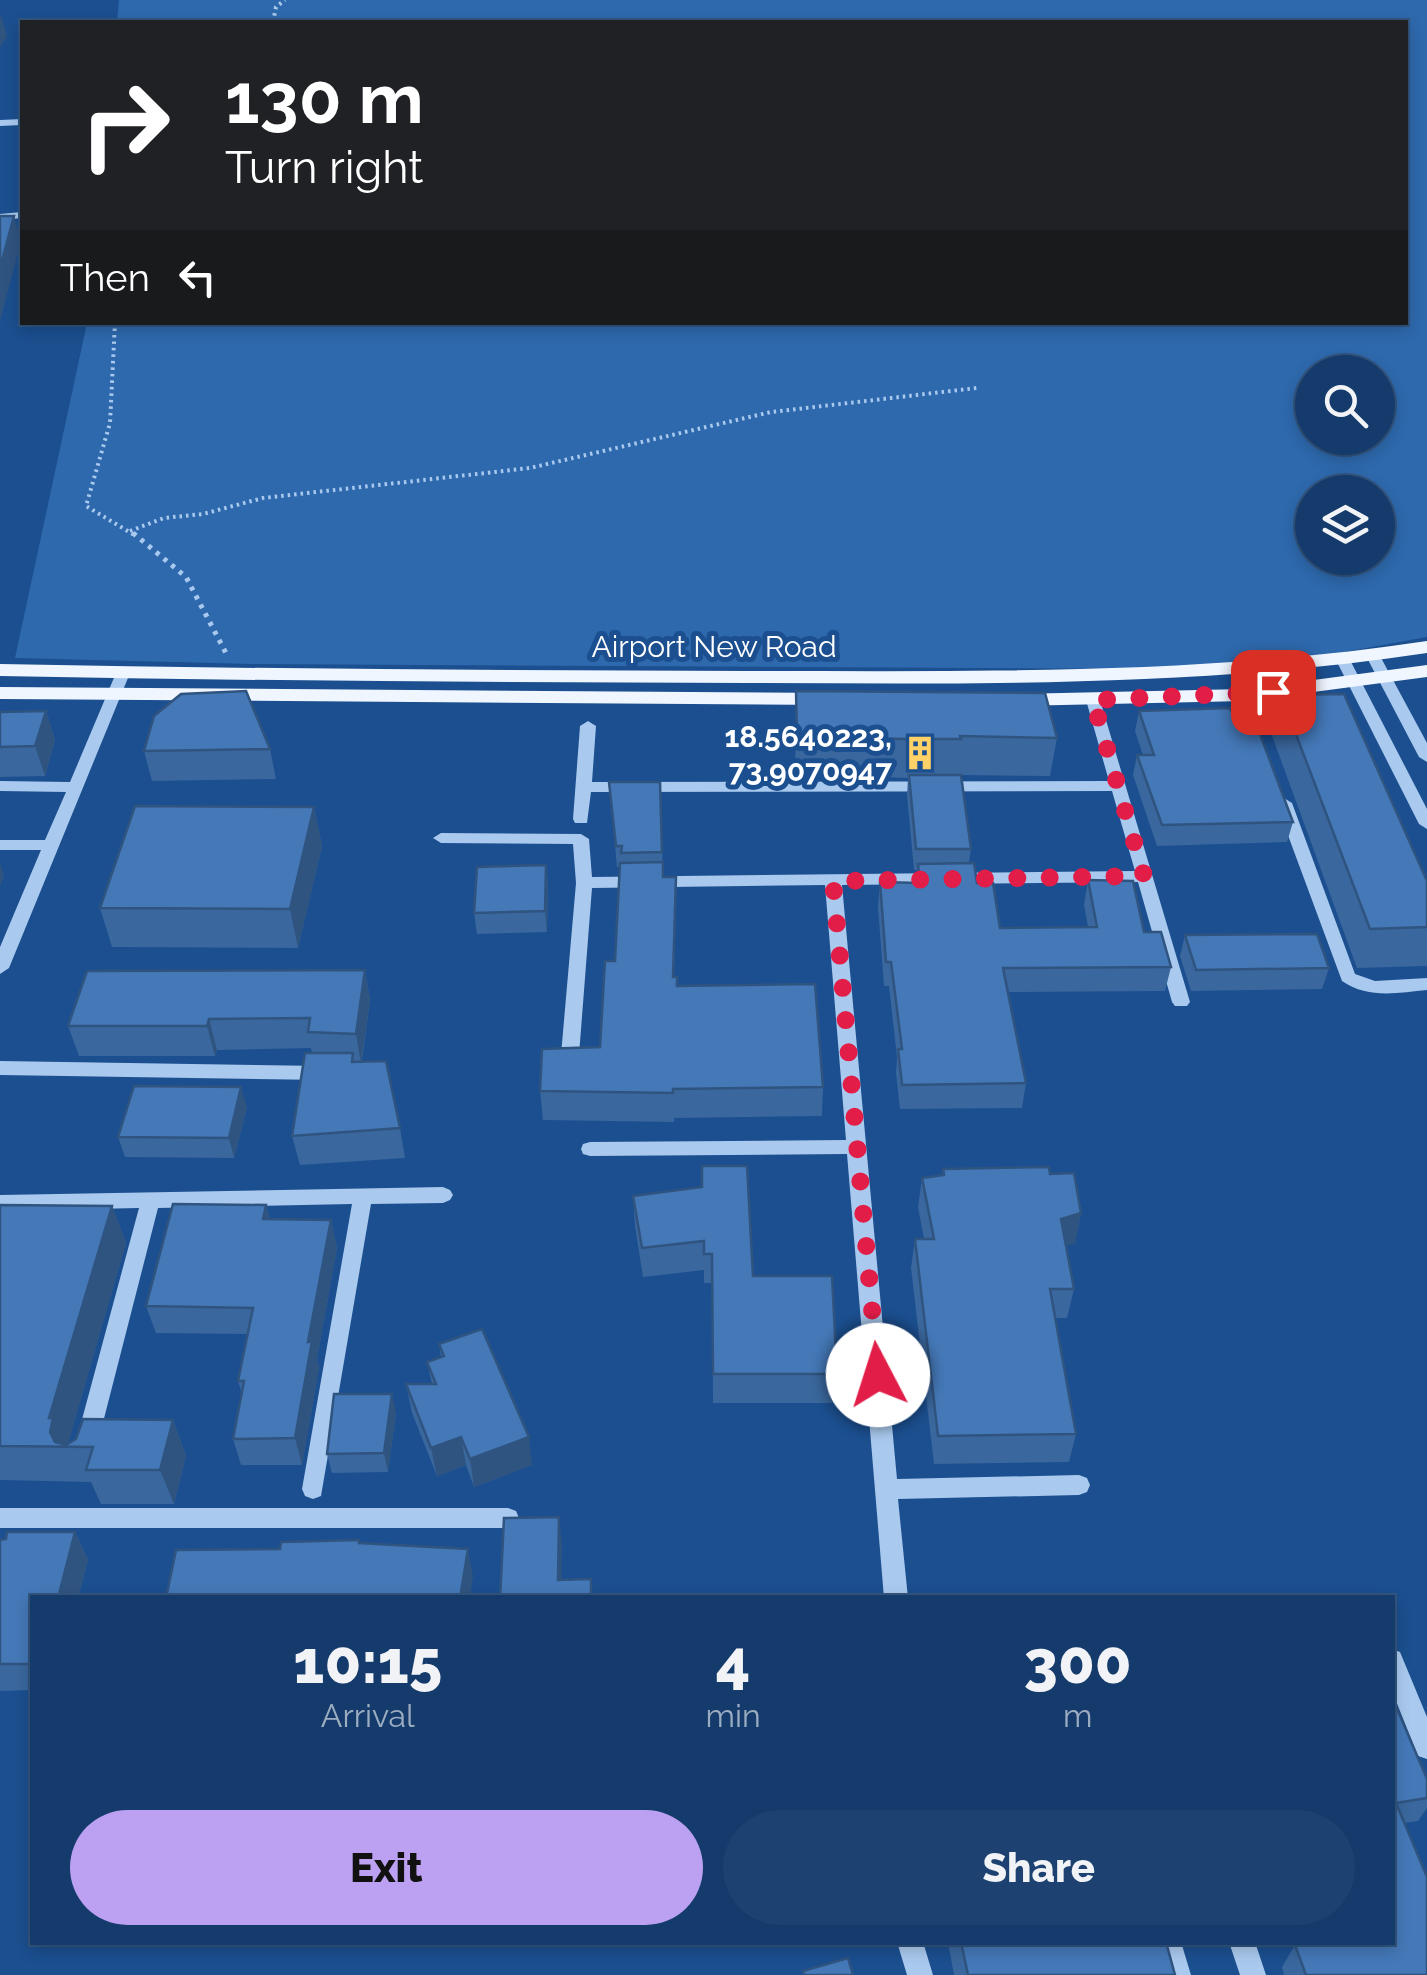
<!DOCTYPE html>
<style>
:root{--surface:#143b6b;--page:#1d4271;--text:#f1f3f6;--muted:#9dadc1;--line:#33557e;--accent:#bca0f2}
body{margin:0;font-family:Raleway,sans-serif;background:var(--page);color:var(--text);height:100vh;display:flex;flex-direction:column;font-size:38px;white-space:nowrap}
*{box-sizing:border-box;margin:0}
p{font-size:32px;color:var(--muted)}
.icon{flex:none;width:55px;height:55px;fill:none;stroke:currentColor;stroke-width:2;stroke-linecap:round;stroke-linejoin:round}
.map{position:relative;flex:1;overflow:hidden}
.sheet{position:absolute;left:30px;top:1595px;width:1365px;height:350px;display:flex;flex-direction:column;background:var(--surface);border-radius:0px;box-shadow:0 5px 15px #0003,0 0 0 2px var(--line)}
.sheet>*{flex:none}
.top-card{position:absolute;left:20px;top:20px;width:1388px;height:305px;border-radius:0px;box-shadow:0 5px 15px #0003,0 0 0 2px var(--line);background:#202124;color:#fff;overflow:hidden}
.controls{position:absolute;left:1295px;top:355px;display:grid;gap:20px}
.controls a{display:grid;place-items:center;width:100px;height:100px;border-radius:50%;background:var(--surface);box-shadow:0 5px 15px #0003,0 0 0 2px var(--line);font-size:50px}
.pin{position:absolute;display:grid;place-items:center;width:85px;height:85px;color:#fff;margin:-42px;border-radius:20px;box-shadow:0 5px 15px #0006}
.me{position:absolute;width:110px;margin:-55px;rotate:355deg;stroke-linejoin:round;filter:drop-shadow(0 0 8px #0008)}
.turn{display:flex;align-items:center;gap:35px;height:210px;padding:0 40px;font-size:45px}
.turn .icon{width:130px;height:130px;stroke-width:2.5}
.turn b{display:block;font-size:70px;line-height:85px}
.then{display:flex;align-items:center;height:95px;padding:0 40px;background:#0003;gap:20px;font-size:38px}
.eta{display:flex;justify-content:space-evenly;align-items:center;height:170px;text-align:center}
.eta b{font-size:60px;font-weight:800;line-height:70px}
.primary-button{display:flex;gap:20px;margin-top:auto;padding:20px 40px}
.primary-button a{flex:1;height:115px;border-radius:60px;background:var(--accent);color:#111;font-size:40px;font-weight:800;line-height:115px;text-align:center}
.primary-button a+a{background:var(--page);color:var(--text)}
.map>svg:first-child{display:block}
</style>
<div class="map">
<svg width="1427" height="1975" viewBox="0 0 1427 1975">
<rect width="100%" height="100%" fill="#1b4f8f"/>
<path fill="#2e69ad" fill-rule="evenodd" d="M119,0H1427V637L1305,659L1155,669L252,664L15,658L87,323L1405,322V22H117ZM1312,372H1378V438H1312ZM1312,492H1378V558H1312Z"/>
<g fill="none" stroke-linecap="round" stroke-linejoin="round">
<g stroke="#a9c9ee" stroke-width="4" stroke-dasharray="2.5 4" stroke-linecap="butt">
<path d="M273,22L276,7L285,0"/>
<path d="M115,322L110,423L86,506L136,536"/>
<path d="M130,531L164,518L203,514L263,498L530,468L771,412L977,388"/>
</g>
<path stroke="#a9c9ee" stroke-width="5" stroke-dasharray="4 6" stroke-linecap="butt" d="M133,533L186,577L227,655"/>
<g fill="#a9c9ee" fill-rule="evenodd">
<path d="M22,119V125L0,126V120Z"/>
<path d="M22,212V218L0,220V214Z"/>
<path d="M1373,652L1380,656L1427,743V762L1419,757L1366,656Z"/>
<path d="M1343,656L1350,660L1427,809V829L1419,824L1336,660Z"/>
<path d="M123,669L130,673L9,968L0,974V947L41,850H0V840H45L66,792L0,791V781L70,782L116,673Z"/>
<path d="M1093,696L1100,700L1190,1002L1187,1006H1175L1172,1002L1138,882L842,885L897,1479L1079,1475L1087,1478L1090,1485L1087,1492L1079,1495L898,1499L908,1598H884L847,1154L590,1156L583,1154L581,1149L583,1144L590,1142L846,1140L825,885L592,888L579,1055L576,1060H564L561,1055L576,883L573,844L441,843L433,838L441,833L581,834L589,839L592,877L1135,871L1112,791L591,792L587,823H575L573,819L580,726L588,721L596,726L592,782L1109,781L1086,700Z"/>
<path d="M1284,798L1292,803L1355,974L1375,981L1427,978V990C1397,993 1368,999 1342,981L1276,803Z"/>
<path d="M0,1061L324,1066L330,1068L333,1073L330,1078L324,1080L0,1075Z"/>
<path d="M443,1187L450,1190L453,1195L450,1200L443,1203L371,1204L321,1496L313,1499L305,1496L302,1489L352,1204L158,1208L99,1438L96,1445L88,1447L80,1445L77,1438L139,1208L0,1211V1195Z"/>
<path d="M0,1508H508L516,1511L519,1518L516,1525L508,1528H0Z"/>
<path d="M1392,1649L1400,1652L1427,1717V1759L1418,1756L1392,1691Z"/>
<path d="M897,1942H923L933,1975H907Z"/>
<path d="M1155,1942H1181L1191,1975H1165Z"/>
<path d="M1229,1942H1255L1266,1975H1240Z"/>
</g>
<g fill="#f0f6ff" fill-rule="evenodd">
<path d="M1427,641V653C1202,687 976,684 748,683C499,682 249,681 0,676V664C249,669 499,670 748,671C976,671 1202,675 1427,641Z"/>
<path d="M1427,665V677L1245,701L1015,706L1004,700L1015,694L1245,689Z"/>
<path d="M0,687L830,693L841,699L830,705L0,699Z"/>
</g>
</g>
<g fill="#3a679d">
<path d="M796,691L1057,738L1050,776L957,775L971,849L969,863L977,883L1000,928L1088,927L1084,905L1088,880L1144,932L1171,967L1165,991L1008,992L1026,1083L1022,1108L900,1109L896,1073L897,1057L889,986H884L878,907L880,882L916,883L918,870H914L907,795L908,778L795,774Z"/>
<path d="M1281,695L1427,881V966L1357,968L1271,733Z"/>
<path d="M46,711L55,740L45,776L0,777V712Z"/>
<path d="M1139,711L1293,822L1287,842L1157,846L1133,775L1137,755H1143L1135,731Z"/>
<path d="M270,749L276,779L152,781L144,751Z"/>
<path d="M609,782H660L663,877L676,906L674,977L677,986L823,1087L822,1116L674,1118V1122L543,1120L540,1091L600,1047L615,961L620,867H617Z"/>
<path d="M314,807L322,846L298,948L112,947L100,908Z"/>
<path d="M546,865L548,885L547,932L477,934L474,913Z"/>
<path d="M1185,935L1329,968L1322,989L1191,991L1180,956Z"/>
<path d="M365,970L370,1000L362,1061L400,1128L405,1158L300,1165L292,1136L312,1053L311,1048L217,1050L215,1056H79L68,1026Z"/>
<path d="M247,1107L234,1158L125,1157L118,1137Z"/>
<path d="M943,1169L1050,1174L1081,1213L1075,1243L1066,1245L1074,1289L1067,1318H1055L1076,1434L1069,1462L934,1464L911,1268L915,1239H924L918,1207L922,1178L942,1175Z"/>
<path d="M702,1187L753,1276L837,1374L835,1403H713L712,1283H704V1270L643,1277L635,1226L633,1196Z"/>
<path d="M0,1205L112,1206L126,1243L68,1443L173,1420L186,1456L174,1504H101L91,1482L0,1480Z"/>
<path d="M266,1205L270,1219L331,1220L337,1248L317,1359L319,1368L302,1465H241L233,1439L242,1394L238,1381L248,1334L156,1333L146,1306Z"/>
<path d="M439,1344L532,1465L474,1487L466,1465L437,1476L412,1413L406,1384H432L427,1362L441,1357Z"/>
<path d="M396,1413L388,1472L332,1473L327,1454Z"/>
<path d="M75,1532L88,1560L78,1598H32V1690L0,1691V1540Z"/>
<path d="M1392,1697L1427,1779V1808L1418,1821L1405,1823L1427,1975H1284L1282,1967L1295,1945L1392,1942Z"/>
<path d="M948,1942H1166L1175,1975H954Z"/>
</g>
<g fill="#305480">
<path d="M1,14L7,36L0,48V16Z"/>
<path d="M14,216L21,241L0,321V268Z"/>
<path d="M46,711L55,740L45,776L35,746Z"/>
<path d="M314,807L322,846L298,948L290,909Z"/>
<path d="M0,863L4,875L0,887Z"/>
<path d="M546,865L548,885L547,932L545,911Z"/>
<path d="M676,877V906L673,1006V977Z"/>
<path d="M365,970L370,1000L361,1064L356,1034Z"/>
<path d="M209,1019L217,1050L215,1056L207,1026Z"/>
<path d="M241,1087L247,1107L234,1158L229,1138Z"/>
<path d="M266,1205L273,1233L263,1219Z"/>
<path d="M112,1206L126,1243L67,1447H56L50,1432L49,1418Z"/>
<path d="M1081,1213L1075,1243L1055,1249L1061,1219Z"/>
<path d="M331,1220L337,1248L317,1359L319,1368L302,1465L295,1438L308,1342Z"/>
<path d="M392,1394L396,1413L388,1472L384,1453Z"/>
<path d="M173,1420L186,1456L174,1504L160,1470Z"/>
<path d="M461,1437L466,1465L437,1476L431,1448Z"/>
<path d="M529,1437L532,1465L474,1487L470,1459Z"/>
<path d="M559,1517L562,1545L561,1598L558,1580Z"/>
<path d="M75,1532L88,1560L78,1598H58Z"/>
<path d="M468,1549L473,1576L470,1598H460Z"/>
</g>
<g fill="#4478b7" stroke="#305480" stroke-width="2.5">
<path d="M0,216H14L0,268Z"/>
<path d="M246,691L270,749L144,751L154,716L181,694Z"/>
<path d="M796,691L1045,693L1057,738L960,736L961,739H903L797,736Z"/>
<path d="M1344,694L1427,881V927L1370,929L1281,695Z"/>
<path d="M1230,708L1233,714L1252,713L1293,822L1162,825L1137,755H1154L1139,711Z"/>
<path d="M46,711L35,746L0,747V712Z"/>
<path d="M909,775H961L971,849H916Z"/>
<path d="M609,782H660L662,852L621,853L622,846H616Z"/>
<path d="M135,806L314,807L290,909L100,908Z"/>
<path d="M663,862V877H676L673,977H677V986L815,984L823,1087L673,1089V1093L540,1091L542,1049L600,1047L605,961H615L620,863Z"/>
<path d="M974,863L977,883H993L1000,928L1097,927L1088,880L1133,881L1144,932H1161L1171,967L1003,968L1026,1083L902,1085L898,1049H902L891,962H886L880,882L920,883L918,864Z"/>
<path d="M546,865L545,911L474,913L477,867Z"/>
<path d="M1317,934L1329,968L1196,970L1185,935Z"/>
<path d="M365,970L356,1034L308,1032L310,1018L209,1019L207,1026H68L87,971Z"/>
<path d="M305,1053H353L352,1062L386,1061L400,1128L292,1136Z"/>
<path d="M134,1086L241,1087L229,1138L118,1137Z"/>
<path d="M702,1166H747L753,1276H832L837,1374H713L712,1254H704V1241L642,1248L633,1196L702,1187Z"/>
<path d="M1049,1167L1050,1174L1074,1173L1081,1213L1061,1219L1074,1289H1050L1076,1434L938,1436L915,1239H934L922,1178L944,1175L943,1169Z"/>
<path d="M173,1204L266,1205L263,1219L331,1220L308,1342L312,1341L295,1438L233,1439L244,1381H238L253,1308L146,1306Z"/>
<path d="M0,1205L112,1206L49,1418H53L50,1432L55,1442L66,1445L76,1439L83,1419L173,1420L160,1470H86L93,1447L0,1446Z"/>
<path d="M482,1329L529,1437L470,1459L461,1437L431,1448L406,1384H436L427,1362L444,1356L439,1344Z"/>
<path d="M334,1394H392L384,1453L327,1454Z"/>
<path d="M559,1517L558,1580L591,1579V1598H500L504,1518Z"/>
<path d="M7,1532H75L58,1598H32V1664H0V1540L6,1539Z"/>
<path d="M359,1540V1543L468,1549L460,1598H166L176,1550L280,1549L281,1542Z"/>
<path d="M1392,1697L1427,1779V1798L1396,1803L1427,1877V1975H1306L1295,1945L1310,1942H1392Z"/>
<path d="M961,1942H1166L1175,1975H968Z"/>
<path d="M848,1958L853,1975H804L803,1971Z"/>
</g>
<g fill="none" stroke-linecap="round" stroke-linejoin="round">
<path stroke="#e11d48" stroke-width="18" stroke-dasharray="0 32.4" d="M878,1375L833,881L1144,876L1093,700L1273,692"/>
</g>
<defs>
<g id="building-bare" transform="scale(2.7)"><path d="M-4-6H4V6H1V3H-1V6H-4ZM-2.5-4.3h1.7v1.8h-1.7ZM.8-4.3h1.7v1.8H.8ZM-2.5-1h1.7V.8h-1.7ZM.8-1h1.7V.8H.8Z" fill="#ffd166" stroke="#1b4f8f" stroke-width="2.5" paint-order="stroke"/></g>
</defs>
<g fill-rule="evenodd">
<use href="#building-bare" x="920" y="753"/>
</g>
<g text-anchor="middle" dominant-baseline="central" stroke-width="10" stroke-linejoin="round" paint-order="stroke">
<g font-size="30" fill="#fff" stroke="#1b4f8f">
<text x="714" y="646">Airport New Road</text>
</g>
<g font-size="30" font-weight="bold" fill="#fff" stroke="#1b4f8f" text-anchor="end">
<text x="892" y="736">18.5640223,<tspan x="892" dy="34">73.9070947</tspan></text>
</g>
</g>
</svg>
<div class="controls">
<a><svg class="icon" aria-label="search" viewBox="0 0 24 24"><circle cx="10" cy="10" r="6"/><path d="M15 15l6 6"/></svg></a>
<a><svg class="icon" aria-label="layers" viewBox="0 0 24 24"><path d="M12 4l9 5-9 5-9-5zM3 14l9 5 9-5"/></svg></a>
</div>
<div class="pin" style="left:1273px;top:692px;background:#d93025"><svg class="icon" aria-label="arrive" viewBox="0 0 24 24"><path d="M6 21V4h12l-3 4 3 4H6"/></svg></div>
<svg class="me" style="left:878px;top:1375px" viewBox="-20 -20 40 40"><circle r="19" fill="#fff"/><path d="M0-13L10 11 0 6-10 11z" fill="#e11d48"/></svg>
<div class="top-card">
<div class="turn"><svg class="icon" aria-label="right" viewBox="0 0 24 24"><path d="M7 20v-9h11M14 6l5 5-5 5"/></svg><div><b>130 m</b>Turn right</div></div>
<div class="then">Then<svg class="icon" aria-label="left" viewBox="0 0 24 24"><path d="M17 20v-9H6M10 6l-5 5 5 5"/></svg></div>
</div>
<section class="sheet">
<div class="eta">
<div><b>10:15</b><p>Arrival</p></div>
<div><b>4</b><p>min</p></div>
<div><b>300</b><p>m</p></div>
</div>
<div class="primary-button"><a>Exit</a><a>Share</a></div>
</section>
</div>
